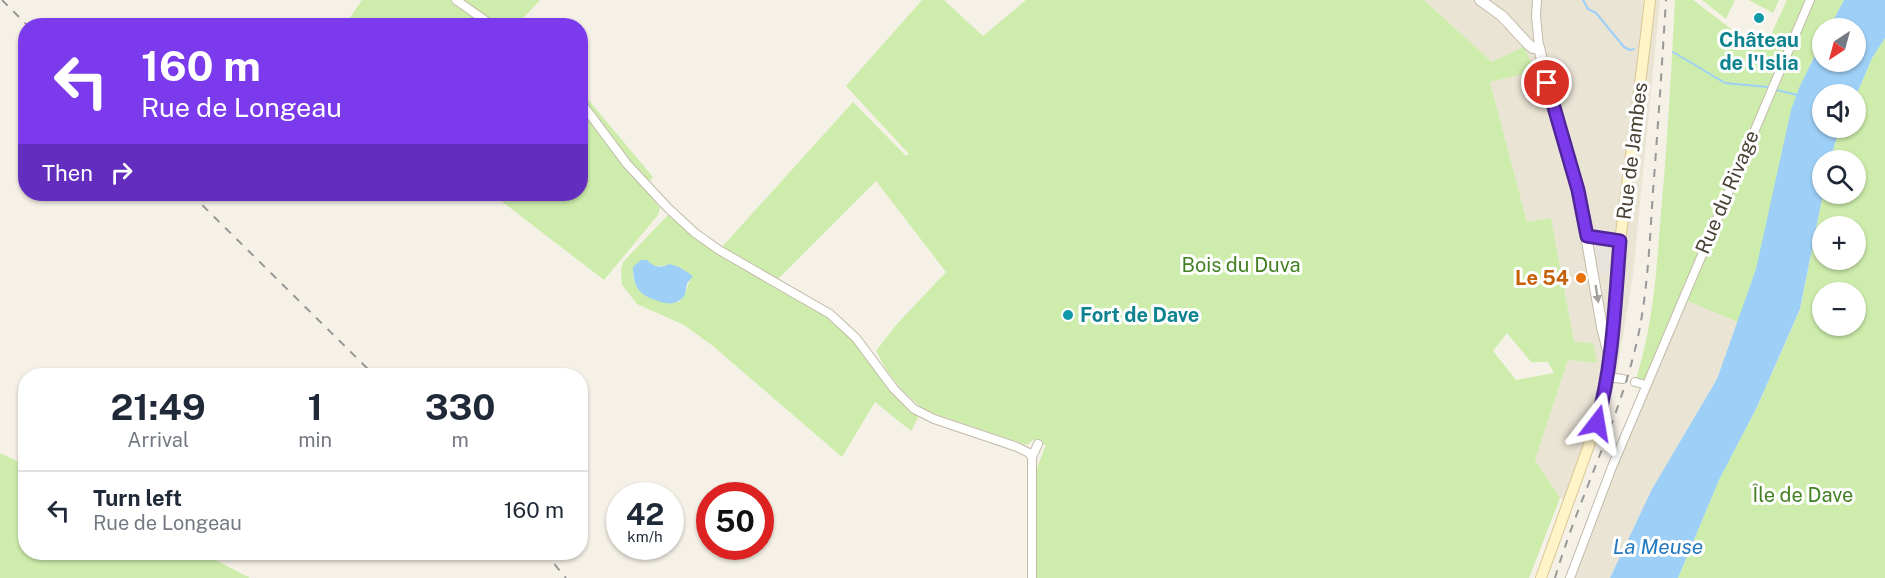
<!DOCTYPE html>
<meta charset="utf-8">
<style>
:root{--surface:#fff;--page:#f2f2f3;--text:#1f2937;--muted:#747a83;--line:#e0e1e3}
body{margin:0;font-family:"Public Sans",sans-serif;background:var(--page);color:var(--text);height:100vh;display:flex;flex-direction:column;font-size:22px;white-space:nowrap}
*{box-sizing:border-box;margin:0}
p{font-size:20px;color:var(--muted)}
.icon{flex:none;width:33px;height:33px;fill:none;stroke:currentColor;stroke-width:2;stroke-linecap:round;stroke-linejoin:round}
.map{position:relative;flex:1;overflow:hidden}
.drawer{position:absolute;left:18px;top:368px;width:570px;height:192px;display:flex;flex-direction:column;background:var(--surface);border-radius:24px;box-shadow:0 2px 4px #0004}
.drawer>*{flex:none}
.guide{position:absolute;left:18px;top:18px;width:570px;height:183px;border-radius:24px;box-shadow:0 2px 4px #0004;background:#7c3aed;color:#fff;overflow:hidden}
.needle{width:39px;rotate:216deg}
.buttons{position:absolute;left:1812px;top:18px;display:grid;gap:12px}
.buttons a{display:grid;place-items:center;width:54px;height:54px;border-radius:50%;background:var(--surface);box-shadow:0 2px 4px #0004;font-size:30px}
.speed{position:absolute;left:606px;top:482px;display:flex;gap:12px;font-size:30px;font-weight:700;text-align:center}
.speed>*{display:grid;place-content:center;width:78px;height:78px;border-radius:50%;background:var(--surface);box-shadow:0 2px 4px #0004;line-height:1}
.speed small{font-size:15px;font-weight:400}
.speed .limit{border:9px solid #d22;background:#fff;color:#111}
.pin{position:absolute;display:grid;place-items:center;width:51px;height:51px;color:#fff;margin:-26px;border:3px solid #fff;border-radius:50%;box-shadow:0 2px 6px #0007}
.me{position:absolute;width:66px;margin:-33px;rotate:14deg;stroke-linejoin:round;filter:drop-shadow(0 0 4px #0008)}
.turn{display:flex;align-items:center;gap:21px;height:126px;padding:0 24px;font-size:27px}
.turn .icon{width:78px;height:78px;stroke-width:2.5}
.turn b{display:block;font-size:42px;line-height:51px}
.then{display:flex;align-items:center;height:57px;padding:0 24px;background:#0003;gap:12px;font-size:22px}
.eta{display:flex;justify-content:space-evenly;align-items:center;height:102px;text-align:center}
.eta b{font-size:36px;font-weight:700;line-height:42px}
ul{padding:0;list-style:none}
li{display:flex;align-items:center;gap:18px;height:78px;padding:0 24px;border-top:2px solid var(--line)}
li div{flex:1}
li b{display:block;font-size:22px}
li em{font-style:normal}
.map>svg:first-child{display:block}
</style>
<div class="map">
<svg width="1885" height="578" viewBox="0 0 1885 578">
<rect width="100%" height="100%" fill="#f5f1e7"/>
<g fill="#eae4d5">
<path d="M1424,0H1660L1633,275L1615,383L1572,500L1560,498L1535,460L1568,360L1597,362L1574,342L1551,218L1527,222L1490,82L1534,71L1492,62Z"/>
<path d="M1685,300L1738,322L1717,379L1652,489L1610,578H1574L1593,523Z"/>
</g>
<g fill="#ceedac" fill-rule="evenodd">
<path d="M362,0H450L487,25L344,26Z"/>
<path d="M461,0H540L516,26L498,25Z"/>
<path d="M922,0H944L983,36L1026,0H1424L1492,62L1524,47L1535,71L1490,82L1527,222L1551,218L1574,342L1593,343L1597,363L1568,360L1535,460L1560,498L1529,578H1034L1033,478L1046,445L1033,440L1027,445L924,410L903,391L887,371L876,351L896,325L946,272L876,181L778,279L722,247L853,102L906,156L909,154L846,86ZM1507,333L1531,362H1548L1554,373L1516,380L1493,351Z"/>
<path d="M1675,0H1693L1750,43L1762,44L1768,41L1787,0H1807L1774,75L1644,382L1636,379C1652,328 1656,279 1660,225C1667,150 1671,75 1675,0Z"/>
<path d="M1702,0H1735L1726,19Z"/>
<path d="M1749,0H1779L1773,13Z"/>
<path d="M1812,0H1844L1829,28H1822V41L1810,65L1756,269L1738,322L1685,300Z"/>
<path d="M1885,38V578H1678L1719,480L1757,407L1800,310L1823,194H1856V160H1831L1835,143L1841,128H1856V96L1872,58ZM1822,226H1856V260H1822ZM1822,292H1856V326H1822Z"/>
<path d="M580,90L653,177L648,183L581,97Z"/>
<path d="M581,107L626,167L660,208L658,215L604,280L492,194H580Z"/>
<path d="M668,215L827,317L845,332L919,416L911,431L875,402L842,457L713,346L684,325L637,304L622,285L621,270L623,262ZM670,264L679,267L692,276C687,285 687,294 679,302L637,287L633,278V267C646,266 659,268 670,264Z"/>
<path d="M0,453L25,465L26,552H200L250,578H0Z"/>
</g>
<path fill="#e6e3df" d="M1599,244L1609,250V274L1600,275L1595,246Z"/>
<g fill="#9ed0f7">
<path d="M1844,0H1885V38L1872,58L1856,96L1822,94V128H1841L1835,143L1831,160H1822L1823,194L1800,309L1757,407L1719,480L1678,578H1610L1652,489L1717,379L1756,269L1791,110L1799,88L1822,41V62H1856V28H1829Z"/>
<path d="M641,260H647C655,268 660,268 670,264L679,267L693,276C691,278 689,281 687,284C685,290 687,296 680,300C674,305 666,304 658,301C639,295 633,287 633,267Z"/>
</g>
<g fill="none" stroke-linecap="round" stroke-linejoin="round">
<g stroke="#9ed0f7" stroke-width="2">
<path d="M1583,0L1588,9L1596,13L1624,47L1630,50L1634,49"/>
<path d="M1673,52L1725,83L1768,87"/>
<path d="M1777,90L1797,95"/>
</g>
<g stroke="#c2baa9" stroke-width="10">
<g id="minor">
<path d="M456,0L493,26"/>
<path d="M1537,0L1536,16L1539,47"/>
<path d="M580,101L627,164L668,208L695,233L719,250L830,314L856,338L894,389L914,409L934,419L1017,447L1029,453L1032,457V578"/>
<path d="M1607,377L1623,379"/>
<path d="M1635,382L1646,385"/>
<path d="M1032,457L1038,444"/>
<path d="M1570,578L1612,467L1810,0"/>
</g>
</g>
<g stroke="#c2baa9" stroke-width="12">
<g id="tertiary">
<path d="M1480,0L1502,16L1529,45L1533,48L1539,47L1551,102L1578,190L1602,327L1609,355"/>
<path d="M1587,236L1620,241"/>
</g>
</g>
<g stroke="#d9c893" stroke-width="12">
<path id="secondary" d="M1541,578L1597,423C1613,365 1613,302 1620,242C1630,161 1641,81 1650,0"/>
</g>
<use href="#minor" stroke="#fff" stroke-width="8"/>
<use href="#tertiary" stroke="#fff" stroke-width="10"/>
<use href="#secondary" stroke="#fff3c7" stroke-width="10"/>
<g stroke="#979797" stroke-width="2" stroke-dasharray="8 8" stroke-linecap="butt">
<path d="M2,0L28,26"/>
<path d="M191,194L374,375"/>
<path d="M544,552L566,578"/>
<path d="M1555,578C1580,493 1623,414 1640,327C1648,283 1650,237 1653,191C1658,127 1662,64 1666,0"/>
</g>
</g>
<defs><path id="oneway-solid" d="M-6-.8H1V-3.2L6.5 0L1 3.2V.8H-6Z" transform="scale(1.5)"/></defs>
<use fill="#a4a09a" href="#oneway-solid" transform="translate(1597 294) rotate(81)"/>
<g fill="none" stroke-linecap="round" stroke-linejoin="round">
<g stroke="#51269a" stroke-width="15">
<path id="route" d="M1547,83L1578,190L1587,236L1620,241C1615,302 1613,365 1597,423"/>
</g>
<use href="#route" stroke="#7c3aed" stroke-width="10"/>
</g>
<g fill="#0f9aa8" stroke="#fff" stroke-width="2">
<circle cx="1759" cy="18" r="6"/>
<circle cx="1068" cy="315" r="6"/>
</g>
<circle fill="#e8710a" stroke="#fff" stroke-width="2" cx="1581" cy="278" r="6"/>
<g text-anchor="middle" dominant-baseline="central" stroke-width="6" stroke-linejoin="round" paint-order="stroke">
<g font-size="20" font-weight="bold" fill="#0d838f" stroke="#fff">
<text x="1759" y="40">Château<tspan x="1759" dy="23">de l'Islia</tspan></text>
<text x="1080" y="315" text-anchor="start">Fort de Dave</text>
</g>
<g font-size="20" fill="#494235" stroke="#fff">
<text transform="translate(1632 151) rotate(-83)">Rue de Jambes</text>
<text transform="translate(1727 192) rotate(-67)">Rue du Rivage</text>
</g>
<g font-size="20" fill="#438123" stroke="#fff">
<text x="1241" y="265">Bois du Duva</text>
<text x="1803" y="495">Île de Dave</text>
</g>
<g font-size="20" font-weight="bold" fill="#c56008" stroke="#fff" text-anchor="end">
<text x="1569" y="278">Le 54</text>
</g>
<g font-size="21" font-style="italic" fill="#2479bf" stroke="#fff">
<text x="1658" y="546">La Meuse</text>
</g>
</g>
</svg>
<div class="buttons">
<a><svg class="needle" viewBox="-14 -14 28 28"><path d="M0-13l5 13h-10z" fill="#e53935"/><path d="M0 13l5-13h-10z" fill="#747a83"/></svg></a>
<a><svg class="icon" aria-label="sound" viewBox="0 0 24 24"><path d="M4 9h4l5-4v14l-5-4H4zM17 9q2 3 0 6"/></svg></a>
<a><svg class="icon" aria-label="search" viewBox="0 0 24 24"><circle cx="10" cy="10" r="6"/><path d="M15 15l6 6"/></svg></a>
<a>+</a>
<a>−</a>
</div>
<div class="speed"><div>42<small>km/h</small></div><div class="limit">50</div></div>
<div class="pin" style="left:1547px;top:83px;background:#d93025"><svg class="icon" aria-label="arrive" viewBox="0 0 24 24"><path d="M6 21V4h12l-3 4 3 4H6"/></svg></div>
<svg class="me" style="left:1597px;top:423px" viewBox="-20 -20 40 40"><path d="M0-17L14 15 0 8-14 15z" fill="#7c3aed" stroke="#fff" stroke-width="4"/></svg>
<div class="guide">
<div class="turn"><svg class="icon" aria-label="left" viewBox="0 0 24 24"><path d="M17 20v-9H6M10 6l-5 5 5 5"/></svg><div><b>160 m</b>Rue de Longeau</div></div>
<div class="then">Then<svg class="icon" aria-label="right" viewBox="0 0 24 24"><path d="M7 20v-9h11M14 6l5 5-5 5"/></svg></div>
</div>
<section class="drawer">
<div class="eta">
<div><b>21:49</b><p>Arrival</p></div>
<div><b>1</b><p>min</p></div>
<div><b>330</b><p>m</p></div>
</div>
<ul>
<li><svg class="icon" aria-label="left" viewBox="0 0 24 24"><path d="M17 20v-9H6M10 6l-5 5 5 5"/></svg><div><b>Turn left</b><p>Rue de Longeau</p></div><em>160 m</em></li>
</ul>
</section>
</div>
